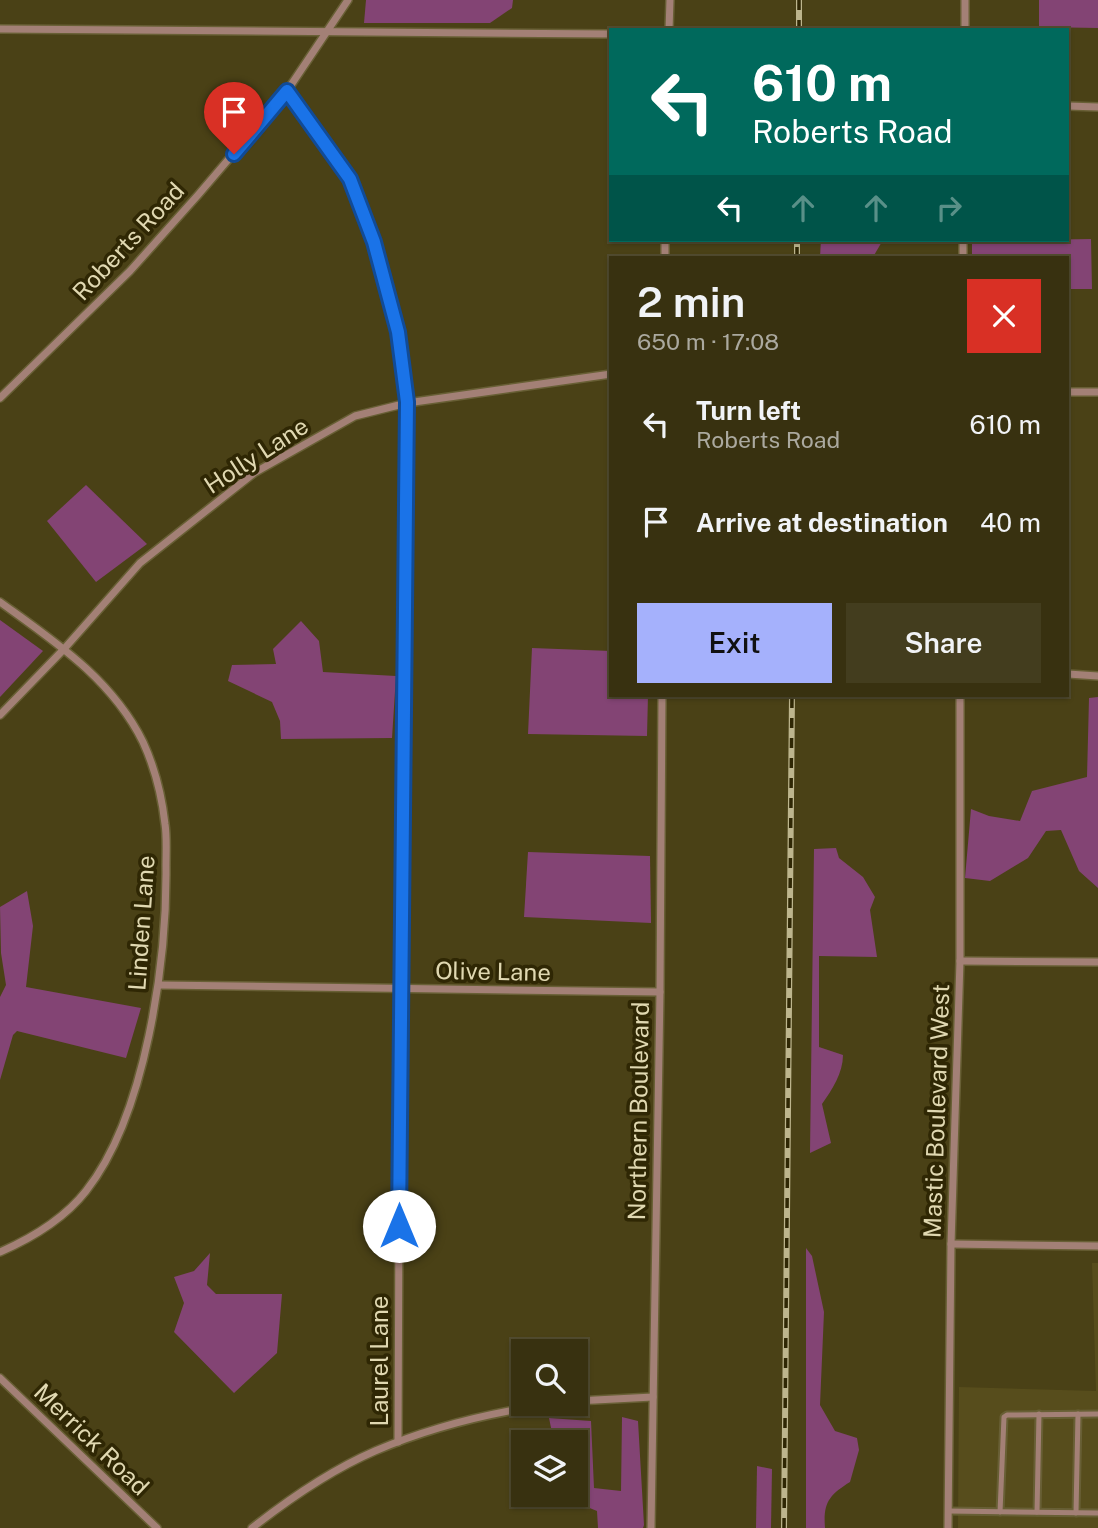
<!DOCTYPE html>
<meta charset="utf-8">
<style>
:root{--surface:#383110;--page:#433d1e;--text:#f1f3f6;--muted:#aba99f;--line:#524c30;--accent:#a5b1fc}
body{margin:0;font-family:"Public Sans",sans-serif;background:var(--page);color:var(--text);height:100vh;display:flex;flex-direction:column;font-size:26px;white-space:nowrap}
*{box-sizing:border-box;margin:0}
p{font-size:23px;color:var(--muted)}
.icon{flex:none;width:38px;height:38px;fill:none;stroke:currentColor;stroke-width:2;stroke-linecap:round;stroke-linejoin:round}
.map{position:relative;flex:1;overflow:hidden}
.drawer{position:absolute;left:609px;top:256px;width:460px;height:441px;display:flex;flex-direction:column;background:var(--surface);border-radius:0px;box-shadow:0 2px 5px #0004,0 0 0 2px var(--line)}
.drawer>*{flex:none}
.top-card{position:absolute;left:609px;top:28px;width:460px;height:214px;border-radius:0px;box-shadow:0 2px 5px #0004,0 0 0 2px var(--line);background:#00695c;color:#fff;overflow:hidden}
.controls{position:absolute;left:511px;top:1339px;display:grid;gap:14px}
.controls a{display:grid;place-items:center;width:77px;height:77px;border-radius:0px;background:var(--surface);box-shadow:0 2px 5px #0004,0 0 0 2px var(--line);font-size:35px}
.pin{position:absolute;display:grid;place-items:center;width:60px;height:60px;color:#fff;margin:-72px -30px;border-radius:50% 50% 50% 0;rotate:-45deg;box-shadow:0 0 7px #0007}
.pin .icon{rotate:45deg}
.me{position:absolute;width:77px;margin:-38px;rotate:0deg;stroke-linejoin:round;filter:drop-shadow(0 0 5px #0008)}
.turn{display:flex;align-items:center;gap:24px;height:147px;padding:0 28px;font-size:32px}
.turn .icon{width:91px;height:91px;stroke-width:2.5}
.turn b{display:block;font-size:49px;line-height:60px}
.lanes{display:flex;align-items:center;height:66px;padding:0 28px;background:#0003;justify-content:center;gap:35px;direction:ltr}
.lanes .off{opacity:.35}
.round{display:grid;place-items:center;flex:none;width:74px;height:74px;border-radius:0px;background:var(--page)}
.headline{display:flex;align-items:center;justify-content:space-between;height:119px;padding:0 28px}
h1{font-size:42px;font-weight:600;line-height:52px}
.primary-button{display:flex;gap:14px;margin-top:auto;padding:14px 28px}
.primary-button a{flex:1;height:80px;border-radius:0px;background:var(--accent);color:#111;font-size:28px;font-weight:600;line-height:80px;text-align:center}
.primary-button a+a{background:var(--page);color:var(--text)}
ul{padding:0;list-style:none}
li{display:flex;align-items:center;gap:21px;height:98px;padding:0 28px}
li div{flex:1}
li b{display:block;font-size:26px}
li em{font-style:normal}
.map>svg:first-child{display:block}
</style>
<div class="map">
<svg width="1098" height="1528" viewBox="0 0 1098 1528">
<rect width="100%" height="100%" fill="#4a4116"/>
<path fill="#574d1c" d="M1092,1263H1098V1528H958L959,1387L1096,1391Z"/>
<g fill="#834474">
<path d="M366,0H513L512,8L490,23H364Z"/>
<path d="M1039,0H1098V28L1039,27Z"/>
<path d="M1091,239L1092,289H1068V257H972V241Z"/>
<path d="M821,240H883L873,257H820Z"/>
<path d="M86,485L147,544L96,582L47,521Z"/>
<path d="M0,620L43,651L0,697Z"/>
<path d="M301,621L319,641L323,672L396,676L392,738L281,739L280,721L272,702L228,681L232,665L276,664L273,649Z"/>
<path d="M532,648L611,651V695H648L647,736L528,734Z"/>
<path d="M1098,697V888L1079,871L1061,830L1046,831L1028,858L990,881L965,878L971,809L989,816L1020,821L1032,791L1087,777L1089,698Z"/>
<path d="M836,848L839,858L863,877L875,897L870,910L877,957L819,956V1047L843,1055C843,1073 832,1090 822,1104L831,1143L810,1153L814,849Z"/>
<path d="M528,852L650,856L651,923L524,917Z"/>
<path d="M27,891L33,926L26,987L141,1008L126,1058L17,1031L13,1035L0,1080V997L6,985L1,953L0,907Z"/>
<path d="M806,1248L812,1256L824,1312L820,1405L835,1431L857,1438L859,1450L850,1482C829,1495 823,1503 825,1528H806Z"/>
<path d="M210,1253L207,1285L216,1294H282L277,1353L234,1393L174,1332L184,1303L174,1277L194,1271Z"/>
<path d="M622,1417L638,1421L644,1525L643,1528H598L597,1511L570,1500L568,1495L576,1494V1442H554L549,1418L591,1421L594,1488L621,1491Z"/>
<path d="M757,1466L772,1469L771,1528H756Z"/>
</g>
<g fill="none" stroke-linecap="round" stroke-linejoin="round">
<g stroke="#685f35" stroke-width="9">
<g id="lane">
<path d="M949,1511L1098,1513"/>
<path d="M1000,1512L1004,1417L1007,1415L1098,1414"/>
<path d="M1037,1512L1039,1414"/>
<path d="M1076,1513L1078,1414"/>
</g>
</g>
<g stroke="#685f35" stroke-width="10">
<g id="street">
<path d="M0,29L611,34"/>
<path d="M669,30L670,0"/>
<path d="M965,30V0"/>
<path d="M287,91L350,179L374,242L398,332L407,403L400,989L398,1442"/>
<path d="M1068,106L1098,107"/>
<path d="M665,257V240"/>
<path d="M963,257V240"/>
<path d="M1068,392H1098"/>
<path d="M0,398L130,271L198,195L287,91L348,0"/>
<path d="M0,602C54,641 112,679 143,742C154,766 162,797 165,824C167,837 166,852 166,866C167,961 146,1115 86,1191C64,1219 32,1238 0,1252"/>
<path d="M1068,674L1098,676"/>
<path d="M0,715L64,649L140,563L254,473L355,416L407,403L611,374"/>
<path d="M960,961L1098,962"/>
<path d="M159,985L660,992"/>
<path d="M951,1244L1098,1246"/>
<path d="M0,1378L157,1528"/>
<path d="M576,1401L653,1397"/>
<path d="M252,1528C289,1499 331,1470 375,1451C431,1427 493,1412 552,1404"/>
<path d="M651,1528L660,992L662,695"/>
<path d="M948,1528L951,1244L960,961V695"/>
</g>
</g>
<use href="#lane" stroke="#a38076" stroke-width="5"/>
<use href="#street" stroke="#a38076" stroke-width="7"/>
<g stroke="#bdb58d" stroke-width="6">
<g id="rail">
<path d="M799,30V0"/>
<path d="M797,257V240"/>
<path d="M784,1528L792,695"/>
</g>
</g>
<use href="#rail" stroke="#2f2704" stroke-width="3.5" stroke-dasharray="10" stroke-linecap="butt"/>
</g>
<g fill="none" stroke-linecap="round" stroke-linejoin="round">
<g stroke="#114b97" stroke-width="18">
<path id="route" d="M234,154L287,91L350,179L374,242L398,332L407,402L399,1226"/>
</g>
<use href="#route" stroke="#1a73e8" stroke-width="12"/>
</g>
<g text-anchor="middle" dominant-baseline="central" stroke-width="7" stroke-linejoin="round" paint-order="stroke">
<g font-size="24" fill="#e0d8b1" stroke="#2f2704">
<text transform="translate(128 241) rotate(-47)">Roberts Road</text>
<text transform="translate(256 455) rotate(-33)">Holly Lane</text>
<text transform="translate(141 923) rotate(-86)">Linden Lane</text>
<text transform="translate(493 971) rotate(1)">Olive Lane</text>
<text transform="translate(638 1111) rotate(-89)">Northern Boulevard</text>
<text transform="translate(936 1111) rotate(-88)">Mastic Boulevard West</text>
<text transform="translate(379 1361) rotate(-90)">Laurel Lane</text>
<text transform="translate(92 1439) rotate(44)">Merrick Road</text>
</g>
</g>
</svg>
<div class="controls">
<a><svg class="icon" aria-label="search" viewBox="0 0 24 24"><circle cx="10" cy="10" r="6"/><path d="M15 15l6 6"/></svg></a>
<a><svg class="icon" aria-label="layers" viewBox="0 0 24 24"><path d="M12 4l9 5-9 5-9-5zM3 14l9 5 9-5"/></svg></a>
</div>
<div class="pin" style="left:234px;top:154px;background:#d93025"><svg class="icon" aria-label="arrive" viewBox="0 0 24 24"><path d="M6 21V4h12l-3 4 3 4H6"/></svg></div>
<svg class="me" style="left:399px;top:1226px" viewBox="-20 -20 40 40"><circle r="19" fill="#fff"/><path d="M0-13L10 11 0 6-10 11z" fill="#1a73e8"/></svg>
<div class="top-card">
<div class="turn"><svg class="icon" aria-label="left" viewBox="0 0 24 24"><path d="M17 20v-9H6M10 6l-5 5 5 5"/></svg><div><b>610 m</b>Roberts Road</div></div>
<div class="lanes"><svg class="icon" aria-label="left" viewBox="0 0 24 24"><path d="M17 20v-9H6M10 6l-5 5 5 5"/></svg><svg class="icon off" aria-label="ahead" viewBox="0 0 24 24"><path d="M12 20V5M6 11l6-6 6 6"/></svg><svg class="icon off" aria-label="ahead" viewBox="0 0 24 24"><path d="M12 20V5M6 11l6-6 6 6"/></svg><svg class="icon off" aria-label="right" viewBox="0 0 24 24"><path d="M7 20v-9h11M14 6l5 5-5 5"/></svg></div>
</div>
<section class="drawer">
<div class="headline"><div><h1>2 min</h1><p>650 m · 17:08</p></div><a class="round" style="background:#d93025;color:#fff"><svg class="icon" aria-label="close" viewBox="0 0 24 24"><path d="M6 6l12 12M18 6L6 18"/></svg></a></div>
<ul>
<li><svg class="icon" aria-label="left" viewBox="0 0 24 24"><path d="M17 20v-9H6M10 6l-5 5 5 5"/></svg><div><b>Turn left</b><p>Roberts Road</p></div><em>610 m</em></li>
<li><svg class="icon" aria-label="arrive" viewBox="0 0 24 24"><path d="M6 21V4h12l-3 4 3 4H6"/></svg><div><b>Arrive at destination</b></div><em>40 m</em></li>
</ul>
<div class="primary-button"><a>Exit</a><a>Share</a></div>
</section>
</div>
